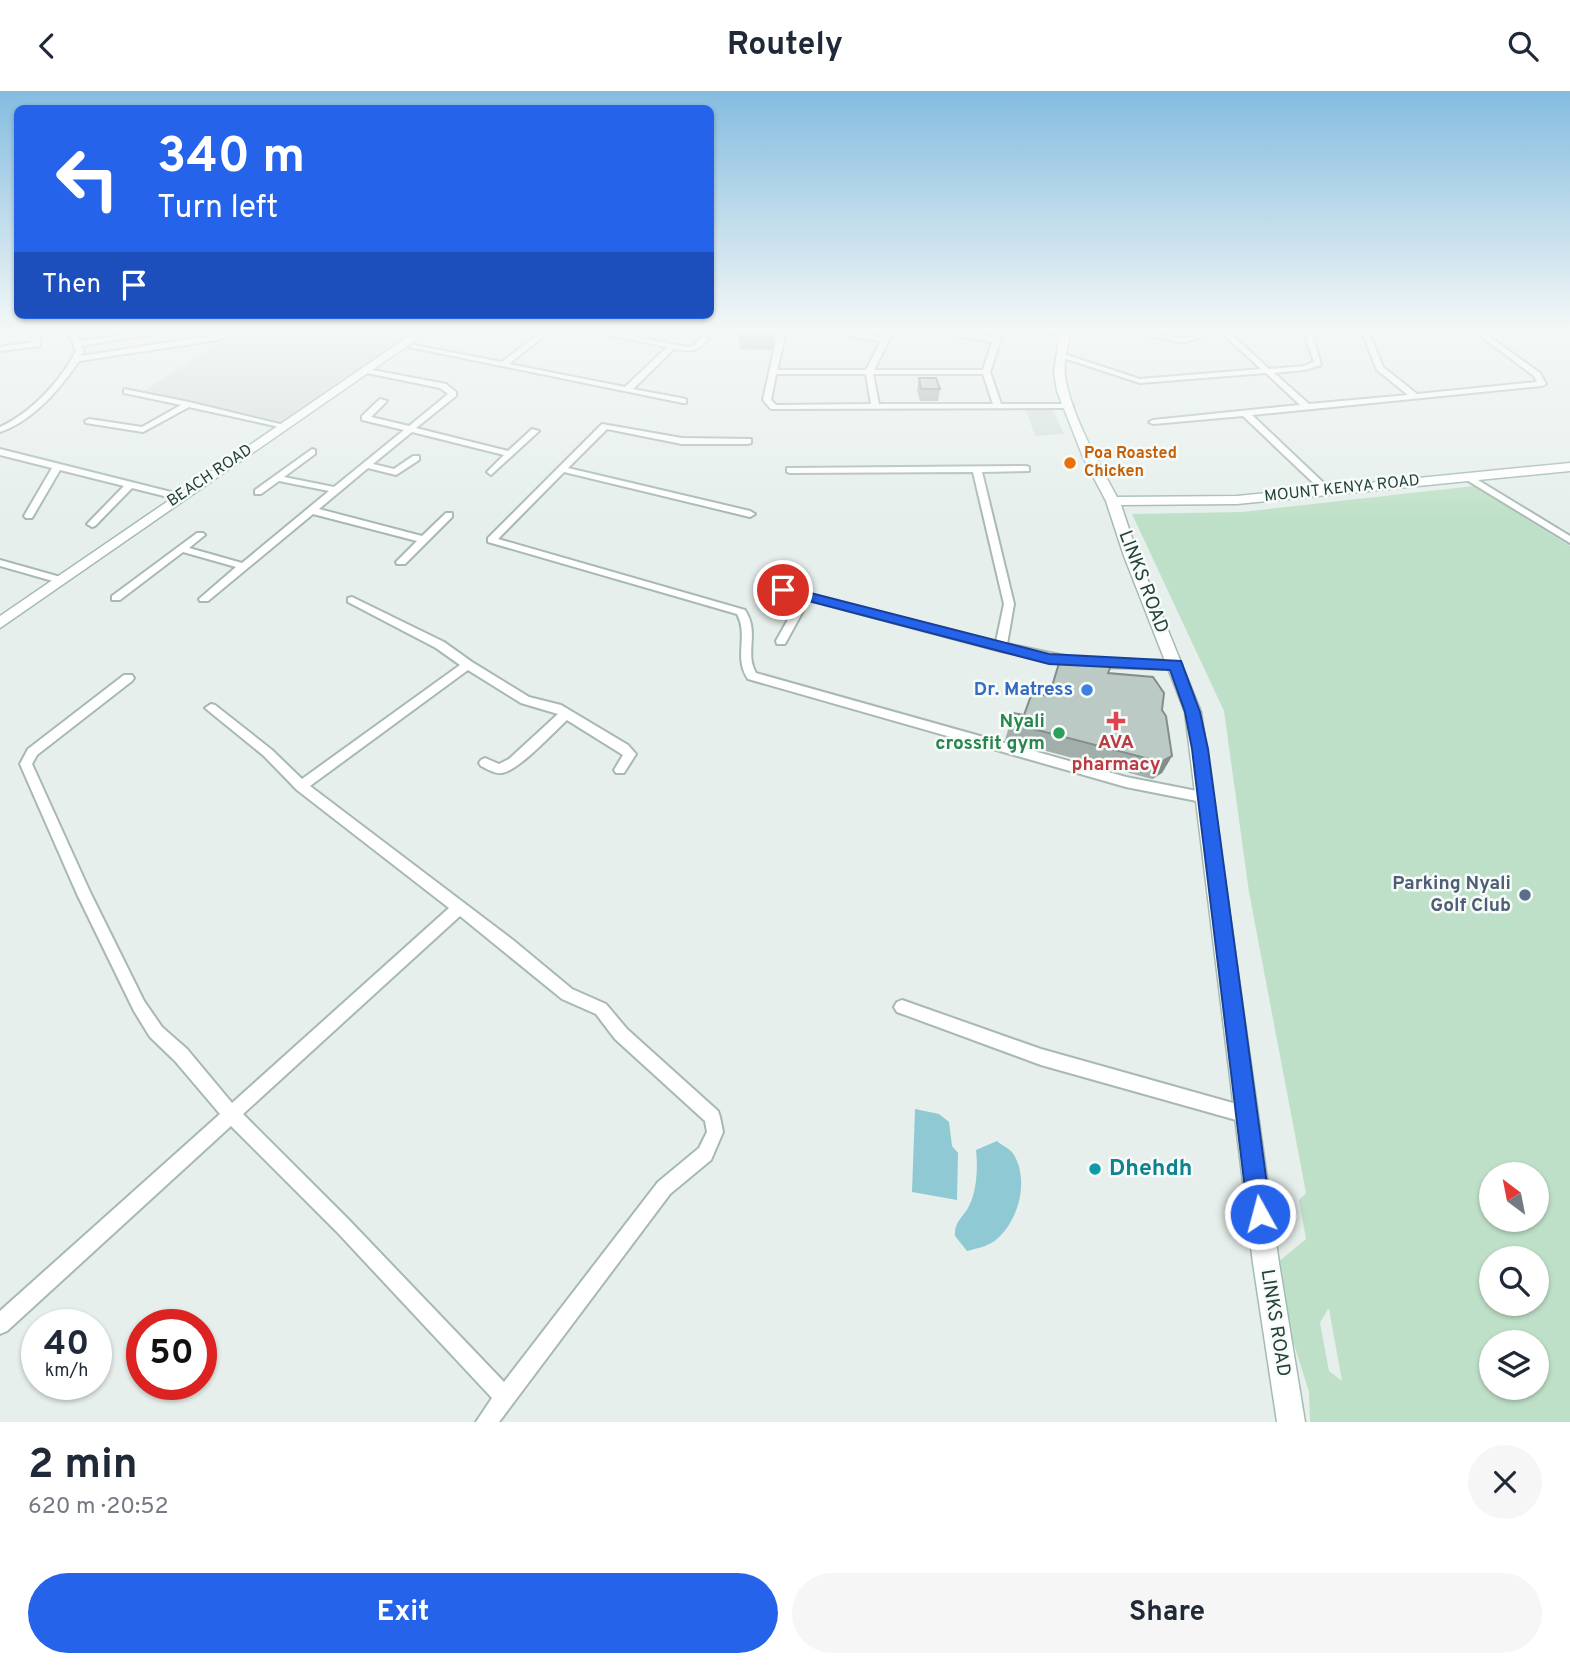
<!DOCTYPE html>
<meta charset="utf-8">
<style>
:root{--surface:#fff;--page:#f6f6f7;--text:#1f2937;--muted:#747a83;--accent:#2563eb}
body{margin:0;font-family:Overpass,sans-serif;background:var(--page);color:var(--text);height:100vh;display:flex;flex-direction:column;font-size:26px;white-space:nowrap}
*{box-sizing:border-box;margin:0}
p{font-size:23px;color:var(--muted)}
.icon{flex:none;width:38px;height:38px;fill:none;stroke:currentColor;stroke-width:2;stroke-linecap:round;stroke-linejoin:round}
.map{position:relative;height:1331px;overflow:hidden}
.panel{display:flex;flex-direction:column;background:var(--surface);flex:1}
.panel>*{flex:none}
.hud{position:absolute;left:14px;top:14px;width:700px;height:214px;border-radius:10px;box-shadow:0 2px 5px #0004;background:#2563eb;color:#fff;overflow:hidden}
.needle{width:46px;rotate:328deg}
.controls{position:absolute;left:1479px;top:1071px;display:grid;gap:14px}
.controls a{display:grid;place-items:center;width:70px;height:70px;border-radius:50%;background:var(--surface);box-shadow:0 2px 5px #0004;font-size:35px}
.speed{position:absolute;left:21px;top:1218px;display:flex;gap:14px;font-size:35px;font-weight:700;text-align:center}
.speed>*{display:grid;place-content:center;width:91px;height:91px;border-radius:50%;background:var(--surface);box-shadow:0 2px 5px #0004;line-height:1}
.speed small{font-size:18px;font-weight:400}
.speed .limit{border:10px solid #d22;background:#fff;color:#111}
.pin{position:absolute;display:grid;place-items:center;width:60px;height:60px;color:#fff;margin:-30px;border:4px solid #fff;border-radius:50%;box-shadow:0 2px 7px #0007}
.me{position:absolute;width:77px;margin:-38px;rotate:353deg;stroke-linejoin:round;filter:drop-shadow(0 0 5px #0008)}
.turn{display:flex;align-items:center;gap:24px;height:147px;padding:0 28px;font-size:32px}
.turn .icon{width:91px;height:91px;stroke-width:2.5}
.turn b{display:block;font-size:49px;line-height:60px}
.then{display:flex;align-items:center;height:66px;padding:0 28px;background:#0003;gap:14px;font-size:26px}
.round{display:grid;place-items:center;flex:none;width:74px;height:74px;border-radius:37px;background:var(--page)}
.head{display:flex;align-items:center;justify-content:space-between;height:119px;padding:0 28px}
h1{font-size:42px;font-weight:700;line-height:52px}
.primary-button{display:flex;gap:14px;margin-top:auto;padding:14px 28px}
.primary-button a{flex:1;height:80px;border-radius:42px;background:var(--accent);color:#fff;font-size:28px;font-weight:700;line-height:80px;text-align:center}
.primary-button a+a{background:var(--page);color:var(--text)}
header{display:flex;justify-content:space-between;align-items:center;height:91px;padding:0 28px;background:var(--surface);font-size:32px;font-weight:700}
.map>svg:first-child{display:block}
</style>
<header><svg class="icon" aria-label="back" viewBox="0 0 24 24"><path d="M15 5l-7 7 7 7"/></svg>Routely<svg class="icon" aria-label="search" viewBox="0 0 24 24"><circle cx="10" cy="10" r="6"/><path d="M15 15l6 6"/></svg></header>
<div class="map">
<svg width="1570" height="1331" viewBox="0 0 1570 1331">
<rect width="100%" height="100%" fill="#e6efeb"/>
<g fill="#d4dfda">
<path d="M237,241H413L280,332L142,301Z"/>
<path d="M1026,319H1053L1064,343L1035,345Z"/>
</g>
<path fill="#bfe0c8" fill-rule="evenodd" d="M1474,395L1570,455V1331H1310L1309,1301L1293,1250L1278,1171L1306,1148L1299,1109L1306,1102L1249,801L1224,620L1132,423L1242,421ZM1491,1083H1536V1129H1491ZM1491,1167H1536V1213H1491ZM1328,1218H1329L1342,1290L1329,1280L1320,1232ZM1491,1251H1536V1297H1491Z"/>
<g fill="#8ec9d4">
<path d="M915,1018L939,1023L949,1031L952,1055L958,1062L957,1109L912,1101Z"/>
<path d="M997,1050C1002,1055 1010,1057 1014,1064C1029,1089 1019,1128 998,1147C990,1155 978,1157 967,1160L955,1145C954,1130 963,1127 969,1115C977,1100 978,1076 976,1059Z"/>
</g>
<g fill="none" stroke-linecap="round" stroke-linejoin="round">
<g stroke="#a8b8b2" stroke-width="4">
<g id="street">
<path d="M32,241H40V255L0,260V256L33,251Z"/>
<path d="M68,241H76L80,250L145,241H163L81,255L84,260L81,265L235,241L218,249L79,270C60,298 33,330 0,341V336C31,322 61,290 76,260Z"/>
<path d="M541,241H549L509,273L625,296L667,256L594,241H609L687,256L693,255L703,245L710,247C697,261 692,261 674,258L633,298L686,308V312H683L409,256L413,254L502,271Z"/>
<path d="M778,241H786L777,279H866L881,250L839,243L835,241H853L883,246L885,241H893L874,279H983L992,251L935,241H954L994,246L995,241H1003L990,281L1001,313H1069L1073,315L1069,317L771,318L763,309ZM776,283H866L871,313L776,314L771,309ZM873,283H983L993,313H879Z"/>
<path d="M1132,241C1149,241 1164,246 1180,247C1191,248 1203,241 1215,241L1183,252Z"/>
<path d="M1221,241H1229L1269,278L1304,275L1314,271L1304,241H1312L1321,274L1305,279L1274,282L1309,313L1408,304L1377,279L1362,241L1369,242L1383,276L1417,303L1537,291L1534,285L1475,241H1483L1540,282L1546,293L1542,295L1252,324L1330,398V402H1324L1243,325L1153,333L1149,331L1153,329L1300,314L1266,282L1140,292L1057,265L1064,263L1140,288L1261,278Z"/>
<path d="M362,277L446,293L456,301V305L416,337L508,360L532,338L539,340L491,384L487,381L504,364L412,341L373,373L394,378L413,365H419V369L396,384L368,377L319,418L422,445L446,422H452V426L405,473H397L396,471L417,450L313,423L208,510H200L199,508L236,476L183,461L120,509H112V505L197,442H203L205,444L189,457L242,472L329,400L279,390L261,403H255V399L312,358L315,359V363L284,386L334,396L404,339L362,329V325L380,308L387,310L371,326L409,335L448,303L440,297L362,281Z"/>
<path d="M124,298L189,311L288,335L284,337L189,316L143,341L86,332L85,330L89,328L142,336L181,314L124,302Z"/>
<path d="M602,333L682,347L751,348V352L748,353H682L607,338L568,377L750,420L755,423L750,426L564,381L498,448L745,519C760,542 744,562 756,582L1126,686L1207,702L1212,703L1213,707L1212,711L1207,712L1126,696L748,588C733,566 749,545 737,523L488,451V447Z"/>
<path d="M0,358L183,404L185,406L180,409L132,397L95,435L92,436L87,433L89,431L124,395L60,379L32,427H26L24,425L52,377L0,364Z"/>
<path d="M1026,375L1029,376V380L982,381L1014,513L1007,553L1074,567L1080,571L1078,574L1074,575L1001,560L809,509L785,553H777L776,550L800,507L779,501V497L783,496L996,551L1004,513L973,381L790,382L787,381V377Z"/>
<path d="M1468,383L1570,445V452L1465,388L1464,386Z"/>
<path d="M0,469L64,487L65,489L60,492L0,475Z"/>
<path d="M352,506L444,551L472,571L529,606L561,614L628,654L636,663L624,682H616L614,679L623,664L567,629C554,641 518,680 502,682C495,683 487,678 481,675L479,672L481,669L485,667L499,673L509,668L558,623L521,612L468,579L310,695L513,849L572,898L606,913L627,938L718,1020L720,1026L723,1041L711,1069L670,1103L499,1331H476L492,1307L337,1141L231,1035L7,1240L0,1243V1220L220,1023L175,970L150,946L134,920L77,803L20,673L28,658L124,584H132L134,587L132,590L37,664L32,673L90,801L144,910L162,936L187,958L232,1012L449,817L297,699L264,665L205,617L211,613L215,614L272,659L302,688L460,574L436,557L348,511V507ZM460,825L562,908L596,923L615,948L705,1030L707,1041L699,1057L658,1091L504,1291L349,1129L243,1023Z"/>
<path d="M1096,568L1176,570L1182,574L1176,578L1096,576L1090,572Z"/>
<path d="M902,909L1041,958L1247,1016L1253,1018L1255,1024L1253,1030L1247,1032L1041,974L897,921L894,916L897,911Z"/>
</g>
</g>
<g stroke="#a4bbb3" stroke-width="3">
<g id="secondary">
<path d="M415,241H427L0,537V525Z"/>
<path d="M1060,241H1070C1068,255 1063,271 1065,285C1071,324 1098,371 1117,406L1237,405L1570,372V380L1237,413L1121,414L1138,465L1201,621L1279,1172L1305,1331H1277L1253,1172L1185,621L1124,465L1106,410L1083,366L1057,300L1054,282Z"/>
</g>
</g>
<use href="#street" fill="#fff" fill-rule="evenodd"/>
<use href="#secondary" fill="#fff" fill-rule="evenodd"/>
</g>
<g fill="#a1aea9">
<path d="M741,241H774V248L771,259L740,258L739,246Z"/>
<path d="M1027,241H1058L1057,245Z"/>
<path d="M919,287L940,298L938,310H920L917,299Z"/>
<path d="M1108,582L1162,619L1172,665L1162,682L1152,688L1005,649L1013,622L1024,624L1048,605Z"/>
</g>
<g fill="#838d89">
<path d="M773,241H774V248L771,259V247Z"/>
<path d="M1172,665L1162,682L1152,688L1161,671Z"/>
</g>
<g fill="#bbcac4" stroke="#838d89" stroke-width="2">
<path d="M741,241H773L771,247L739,246Z"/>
<path d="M919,287H936L940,298H921Z"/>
<path d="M1060,569L1112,572L1108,582L1153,586L1164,602L1162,619L1166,625L1172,665L1161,671L1010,632L1013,622L1024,624L1032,602L1049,605Z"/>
</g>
<linearGradient id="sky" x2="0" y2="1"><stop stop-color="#84bce0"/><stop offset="0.56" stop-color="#f4f8f6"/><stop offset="1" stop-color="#f4f8f6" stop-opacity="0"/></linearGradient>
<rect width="1570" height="427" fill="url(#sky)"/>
<path fill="#2563eb" stroke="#184099" stroke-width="2" d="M783,495L1049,563L1181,570L1200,621L1208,658L1271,1123L1268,1131L1260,1134L1251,1131L1248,1123L1192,658L1185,621L1170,579L1049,573L778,502V496Z"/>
<circle fill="#e8710a" stroke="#f7fbf9" stroke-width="2.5" cx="1070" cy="372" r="7"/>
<circle fill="#3f7fe0" stroke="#f7fbf9" stroke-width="2.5" cx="1087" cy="599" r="7"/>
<path fill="#e0444e" stroke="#f7fbf9" stroke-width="2.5" d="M1112.5 619.5h7v7h7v7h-7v7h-7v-7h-7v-7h7z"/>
<circle fill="#2e9e5b" stroke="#f7fbf9" stroke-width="2.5" cx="1059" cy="642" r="7"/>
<circle fill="#5c6f8a" stroke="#f7fbf9" stroke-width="2.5" cx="1525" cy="804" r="7"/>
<circle fill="#0f9aa8" stroke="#f7fbf9" stroke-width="2.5" cx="1095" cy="1078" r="7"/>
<g text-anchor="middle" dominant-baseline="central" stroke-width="5" stroke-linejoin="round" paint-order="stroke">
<g font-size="16" font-weight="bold" fill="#c56008" stroke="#f7fbf9" text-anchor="start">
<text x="1084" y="363">Poa Roasted<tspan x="1084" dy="18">Chicken</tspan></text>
</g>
<g font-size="16" fill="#24423a" stroke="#f7fbf9">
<text transform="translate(210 385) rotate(-34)">BEACH ROAD</text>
<text transform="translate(1342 398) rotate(-6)">MOUNT KENYA ROAD</text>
</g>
<g font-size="19" fill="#24423a" stroke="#f7fbf9">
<text transform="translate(1143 491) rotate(69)">LINKS ROAD</text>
<text transform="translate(1275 1232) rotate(81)">LINKS ROAD</text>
</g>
<g font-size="19" font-weight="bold" fill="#366cbe" stroke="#f7fbf9" text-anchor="end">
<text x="1073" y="599">Dr. Matress</text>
</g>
<g font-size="19" font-weight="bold" fill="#27864d" stroke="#f7fbf9" text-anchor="end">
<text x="1045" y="631">Nyali<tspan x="1045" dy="22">crossfit gym</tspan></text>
</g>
<g font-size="19" font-weight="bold" fill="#be3a42" stroke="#f7fbf9">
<text x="1116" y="652">AVA<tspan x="1116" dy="22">pharmacy</tspan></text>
</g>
<g font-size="19" font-weight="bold" fill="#4e5e75" stroke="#f7fbf9" text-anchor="end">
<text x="1511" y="793">Parking Nyali<tspan x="1511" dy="22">Golf Club</tspan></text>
</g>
<g font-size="23" font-weight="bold" fill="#0d838f" stroke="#f7fbf9" text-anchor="start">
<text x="1109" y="1078">Dhehdh</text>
</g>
</g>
</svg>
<div class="controls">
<a><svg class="needle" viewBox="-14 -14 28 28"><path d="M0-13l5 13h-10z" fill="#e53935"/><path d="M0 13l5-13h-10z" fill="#747a83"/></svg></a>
<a><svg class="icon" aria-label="search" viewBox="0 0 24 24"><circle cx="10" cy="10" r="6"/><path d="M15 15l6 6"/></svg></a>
<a><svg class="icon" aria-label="layers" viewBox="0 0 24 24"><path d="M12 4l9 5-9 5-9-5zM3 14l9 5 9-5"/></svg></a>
</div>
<div class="speed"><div>40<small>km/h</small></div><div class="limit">50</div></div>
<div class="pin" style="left:783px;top:499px;background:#d93025"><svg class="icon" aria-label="arrive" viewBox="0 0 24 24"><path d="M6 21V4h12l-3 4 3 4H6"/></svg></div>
<svg class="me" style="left:1260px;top:1123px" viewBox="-20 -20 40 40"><circle r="17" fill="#2563eb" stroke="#fff" stroke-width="3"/><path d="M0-11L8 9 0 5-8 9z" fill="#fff"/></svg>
<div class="hud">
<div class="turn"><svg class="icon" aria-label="left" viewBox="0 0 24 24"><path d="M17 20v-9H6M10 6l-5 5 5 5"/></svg><div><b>340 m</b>Turn left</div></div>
<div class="then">Then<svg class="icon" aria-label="arrive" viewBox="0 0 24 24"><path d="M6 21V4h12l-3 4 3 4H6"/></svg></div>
</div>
</div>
<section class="panel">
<div class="head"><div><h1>2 min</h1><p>620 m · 20:52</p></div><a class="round"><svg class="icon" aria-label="close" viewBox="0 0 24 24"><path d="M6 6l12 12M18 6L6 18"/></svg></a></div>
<div class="primary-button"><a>Exit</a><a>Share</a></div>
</section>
